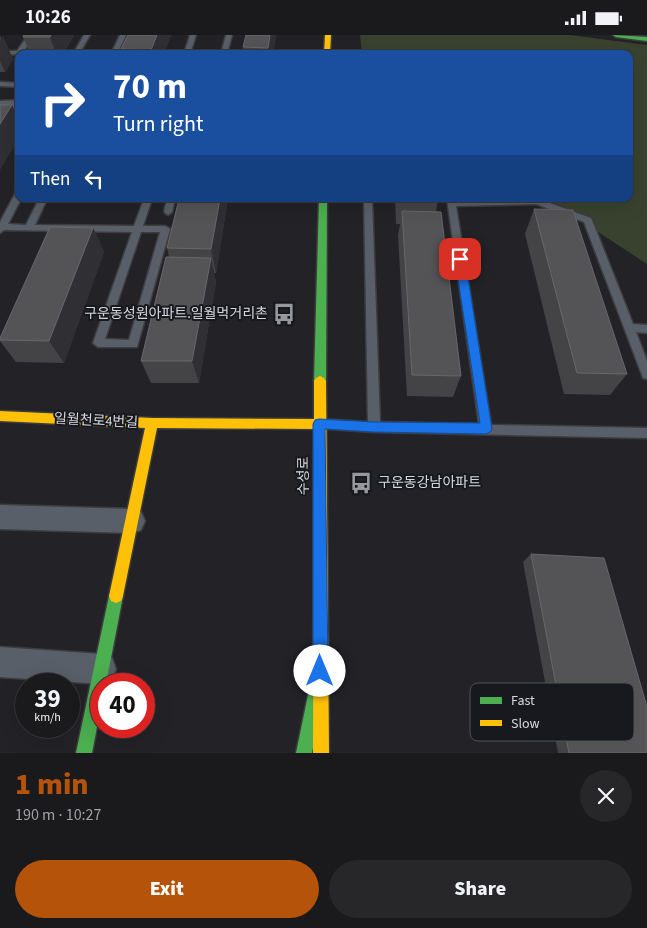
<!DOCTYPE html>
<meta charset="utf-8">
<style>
:root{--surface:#1a1a1d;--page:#27272a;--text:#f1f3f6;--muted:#9fa1a4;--line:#38383b;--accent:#b45309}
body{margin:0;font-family:"Source Sans 3","Noto Sans KR",sans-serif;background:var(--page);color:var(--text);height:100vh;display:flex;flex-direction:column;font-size:19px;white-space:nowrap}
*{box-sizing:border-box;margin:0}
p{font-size:16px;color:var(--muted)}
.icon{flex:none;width:28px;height:28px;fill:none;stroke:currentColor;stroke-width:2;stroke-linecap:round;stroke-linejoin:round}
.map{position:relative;height:718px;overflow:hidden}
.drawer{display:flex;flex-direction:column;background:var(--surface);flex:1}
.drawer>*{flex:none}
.guide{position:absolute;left:15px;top:15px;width:618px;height:152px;border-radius:10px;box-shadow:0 5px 20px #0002,0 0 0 1px var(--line);background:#1a4fa0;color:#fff;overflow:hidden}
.speed{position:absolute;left:15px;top:638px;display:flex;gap:10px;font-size:25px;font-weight:700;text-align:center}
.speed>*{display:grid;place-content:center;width:65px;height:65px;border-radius:50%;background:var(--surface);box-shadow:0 5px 20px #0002,0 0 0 1px var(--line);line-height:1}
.speed small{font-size:12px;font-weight:400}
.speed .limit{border:8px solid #d22;background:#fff;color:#111}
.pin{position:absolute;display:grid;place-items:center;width:42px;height:42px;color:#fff;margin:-21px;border-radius:10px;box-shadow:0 2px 8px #0006}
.me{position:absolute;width:55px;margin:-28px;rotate:0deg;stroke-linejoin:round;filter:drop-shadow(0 0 4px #0008)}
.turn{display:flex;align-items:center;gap:18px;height:105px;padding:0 15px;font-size:22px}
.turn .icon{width:65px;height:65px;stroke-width:2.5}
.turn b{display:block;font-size:35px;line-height:42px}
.then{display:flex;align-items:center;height:48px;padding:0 15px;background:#0003;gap:10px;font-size:19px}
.round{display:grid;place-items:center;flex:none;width:52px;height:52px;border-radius:26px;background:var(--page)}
.head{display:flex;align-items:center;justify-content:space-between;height:85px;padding:0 15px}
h1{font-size:30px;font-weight:800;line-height:38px;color:var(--accent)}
.button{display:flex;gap:10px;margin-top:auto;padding:10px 15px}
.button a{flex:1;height:58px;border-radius:30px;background:var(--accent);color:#fff;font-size:20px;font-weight:800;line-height:58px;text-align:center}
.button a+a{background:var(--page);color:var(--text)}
.status{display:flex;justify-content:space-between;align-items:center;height:35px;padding:0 25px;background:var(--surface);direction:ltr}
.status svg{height:14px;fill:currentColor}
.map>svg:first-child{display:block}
</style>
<div class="status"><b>10:26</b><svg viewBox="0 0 49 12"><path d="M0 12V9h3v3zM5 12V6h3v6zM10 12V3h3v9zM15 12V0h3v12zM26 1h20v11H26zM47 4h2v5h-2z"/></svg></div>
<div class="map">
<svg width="647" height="718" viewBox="0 0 647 718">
<rect width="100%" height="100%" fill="#232327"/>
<path fill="#39422f" d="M360,0H570L647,10V229L548,164H629V19H362Z"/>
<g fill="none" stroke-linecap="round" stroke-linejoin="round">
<g stroke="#3d3d3f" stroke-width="3">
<g id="lane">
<path d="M28,0H34L22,19L0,20V16H17Z"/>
<path d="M84,0H90L79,19H73Z"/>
<path d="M120,0H126L117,19H111Z"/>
<path d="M190,0H196L190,19H184Z"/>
<path d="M226,0H232L227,19H221Z"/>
<path d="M0,47L19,48V52L0,51Z"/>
<path d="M19,156V164H21L8,189L26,190L39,164H47L35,190L134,191L144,164H152L143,191H165L170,194L137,312H98L93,308L132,197L4,195L0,198V187L15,159ZM141,197H160L129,305L105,304Z"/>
<path d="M167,164H175L172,177L168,180L164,177Z"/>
<path d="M364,164H372L380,387L479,389L447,164H539L591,183L592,185L633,289L647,290V298L636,297L647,326V344L643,343L642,340L584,187L536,169L456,171L491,390L647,393V403L374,397L315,393L313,389L315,385L319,384L368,387Z"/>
</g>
</g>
<g stroke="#3d3d3f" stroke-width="3">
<g id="street">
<path d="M19,65V73L0,74V66Z"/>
<path d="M0,470L132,474L141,477L145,486L141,495L132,498L0,494Z"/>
<path d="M0,612L101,619L112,623L116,634L112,645L101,649L0,642Z"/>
</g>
</g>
<g stroke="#3d3d3f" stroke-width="3">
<g id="fast">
<path d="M613,0L647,2V6L616,2Z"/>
<path d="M319,164H327L326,346L324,349H316L314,346Z"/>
<path d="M116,554L121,556L123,561L106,649H101V671L92,718H76L109,561L111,556Z"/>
<path d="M320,629L325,631L327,636L312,718H296L313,636L315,631Z"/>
</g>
</g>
<g stroke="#3d3d3f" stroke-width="3">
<g id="slow">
<path d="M325,0H331L330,19H324Z"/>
<path d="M320,341L324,343L326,346L329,718H313L314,394L157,393L123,561L121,566L116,568L111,566L109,561L145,393L0,386V376L152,383L314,384V346L316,343Z"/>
</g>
</g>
<use href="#lane" fill="#595f68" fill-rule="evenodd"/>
<use href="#street" fill="#595f68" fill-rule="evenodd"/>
<use href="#fast" fill="#4caf50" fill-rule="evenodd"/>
<use href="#slow" fill="#ffc107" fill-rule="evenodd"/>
</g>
<g fill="#444447">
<path d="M74,0L63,19H30L23,2Z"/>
<path d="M128,0H171L164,19H122L121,14Z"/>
<path d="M276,0L273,19H244L243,12Z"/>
<path d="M0,1L13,24L5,37H0Z"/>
<path d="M179,164H228L216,238H214L216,247L199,348H151L141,326L169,222L167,213Z"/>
<path d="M395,164H438L436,177L461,341L453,362L407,361L398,200L400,189H396Z"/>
<path d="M534,174L627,339L610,360L564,359L525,199Z"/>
<path d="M93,193L104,217L64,328L16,327L0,306V303Z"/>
<path d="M531,519L647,718H558L523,527Z"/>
</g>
<g fill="#303034">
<path d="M51,0H74L63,19H56L50,2Z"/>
<path d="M157,0H171L164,19H152L151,15Z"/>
<path d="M270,0H276L273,19H268V13Z"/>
<path d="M3,1L13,24L5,37L0,26V5Z"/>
<path d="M12,70L19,85V103L0,135V89Z"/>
<path d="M220,164H228L216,238L211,214Z"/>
<path d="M93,193L104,217L64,328L49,306Z"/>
<path d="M211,223L216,247L199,348L192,326Z"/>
</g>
<g fill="#545457" stroke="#68686c">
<path d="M24,0H51L50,2H23Z"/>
<path d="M128,0H157L151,15L121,14Z"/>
<path d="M246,0H270L268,13L243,12Z"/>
<path d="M0,70H12L0,89Z"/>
<path d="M179,164H220L211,214L167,213Z"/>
<rect x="399" y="164" width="39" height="1"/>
<path d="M534,174L573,175L627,339L577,338Z"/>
<path d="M402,176L441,177L461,341L412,340Z"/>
<path d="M50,192L93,193L49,306L0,305V303Z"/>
<path d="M166,222L211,223L192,326H141Z"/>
<path d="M531,519L604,523L647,672V718H569Z"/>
</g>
<path fill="#1a73e8" stroke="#114b97" d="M460,221L465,224L492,394L490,397L486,399L374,397L325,394L328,636L326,642L320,644L315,642L313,636V389L315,385L319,384L374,387L480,388L455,224Z"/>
<defs>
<g id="bus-bare" transform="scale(1.725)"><path d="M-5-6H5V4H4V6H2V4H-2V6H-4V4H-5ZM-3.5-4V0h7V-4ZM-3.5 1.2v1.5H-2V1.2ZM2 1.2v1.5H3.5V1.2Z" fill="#97989c" stroke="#18191f" stroke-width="2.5" paint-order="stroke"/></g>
</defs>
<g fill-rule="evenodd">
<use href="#bus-bare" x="284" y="279"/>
<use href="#bus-bare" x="361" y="448"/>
</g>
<g text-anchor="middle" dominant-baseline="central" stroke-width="4" stroke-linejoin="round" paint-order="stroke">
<g font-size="14" fill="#d6d7db" stroke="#18191f" text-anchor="end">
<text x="268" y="279">구운동성원아파트.일월먹거리촌</text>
<text x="378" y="448" text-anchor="start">구운동강남아파트</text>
</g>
<g font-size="14" fill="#d6d7db" stroke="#18191f">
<text transform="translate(96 386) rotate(3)">일월천로4번길</text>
<text transform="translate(304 441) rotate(-90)">수성로</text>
</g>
</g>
<rect x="470" y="648" width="164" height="58" rx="8" fill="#18191f" stroke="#515257" stroke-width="1"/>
<rect x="480" y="662" width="22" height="7" fill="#4caf50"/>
<rect x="480" y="685" width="22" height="6" fill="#ffc107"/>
<g font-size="14" fill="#d6d7db">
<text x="511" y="670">Fast</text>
<text x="511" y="693">Slow</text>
</g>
</svg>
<div class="speed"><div>39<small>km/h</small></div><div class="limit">40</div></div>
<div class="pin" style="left:460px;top:224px;background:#d93025"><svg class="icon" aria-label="arrive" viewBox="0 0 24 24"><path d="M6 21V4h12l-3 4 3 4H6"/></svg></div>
<svg class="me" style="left:320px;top:636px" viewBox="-20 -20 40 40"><circle r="19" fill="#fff"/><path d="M0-13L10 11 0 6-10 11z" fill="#1a73e8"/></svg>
<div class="guide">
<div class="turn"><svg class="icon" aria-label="right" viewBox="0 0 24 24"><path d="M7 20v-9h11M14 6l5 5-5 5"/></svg><div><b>70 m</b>Turn right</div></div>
<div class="then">Then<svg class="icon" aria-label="left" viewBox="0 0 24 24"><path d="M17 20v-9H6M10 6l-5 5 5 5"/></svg></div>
</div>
</div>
<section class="drawer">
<div class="head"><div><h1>1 min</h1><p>190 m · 10:27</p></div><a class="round"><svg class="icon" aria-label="close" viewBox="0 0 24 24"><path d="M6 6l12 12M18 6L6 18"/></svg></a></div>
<div class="button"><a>Exit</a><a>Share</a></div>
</section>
